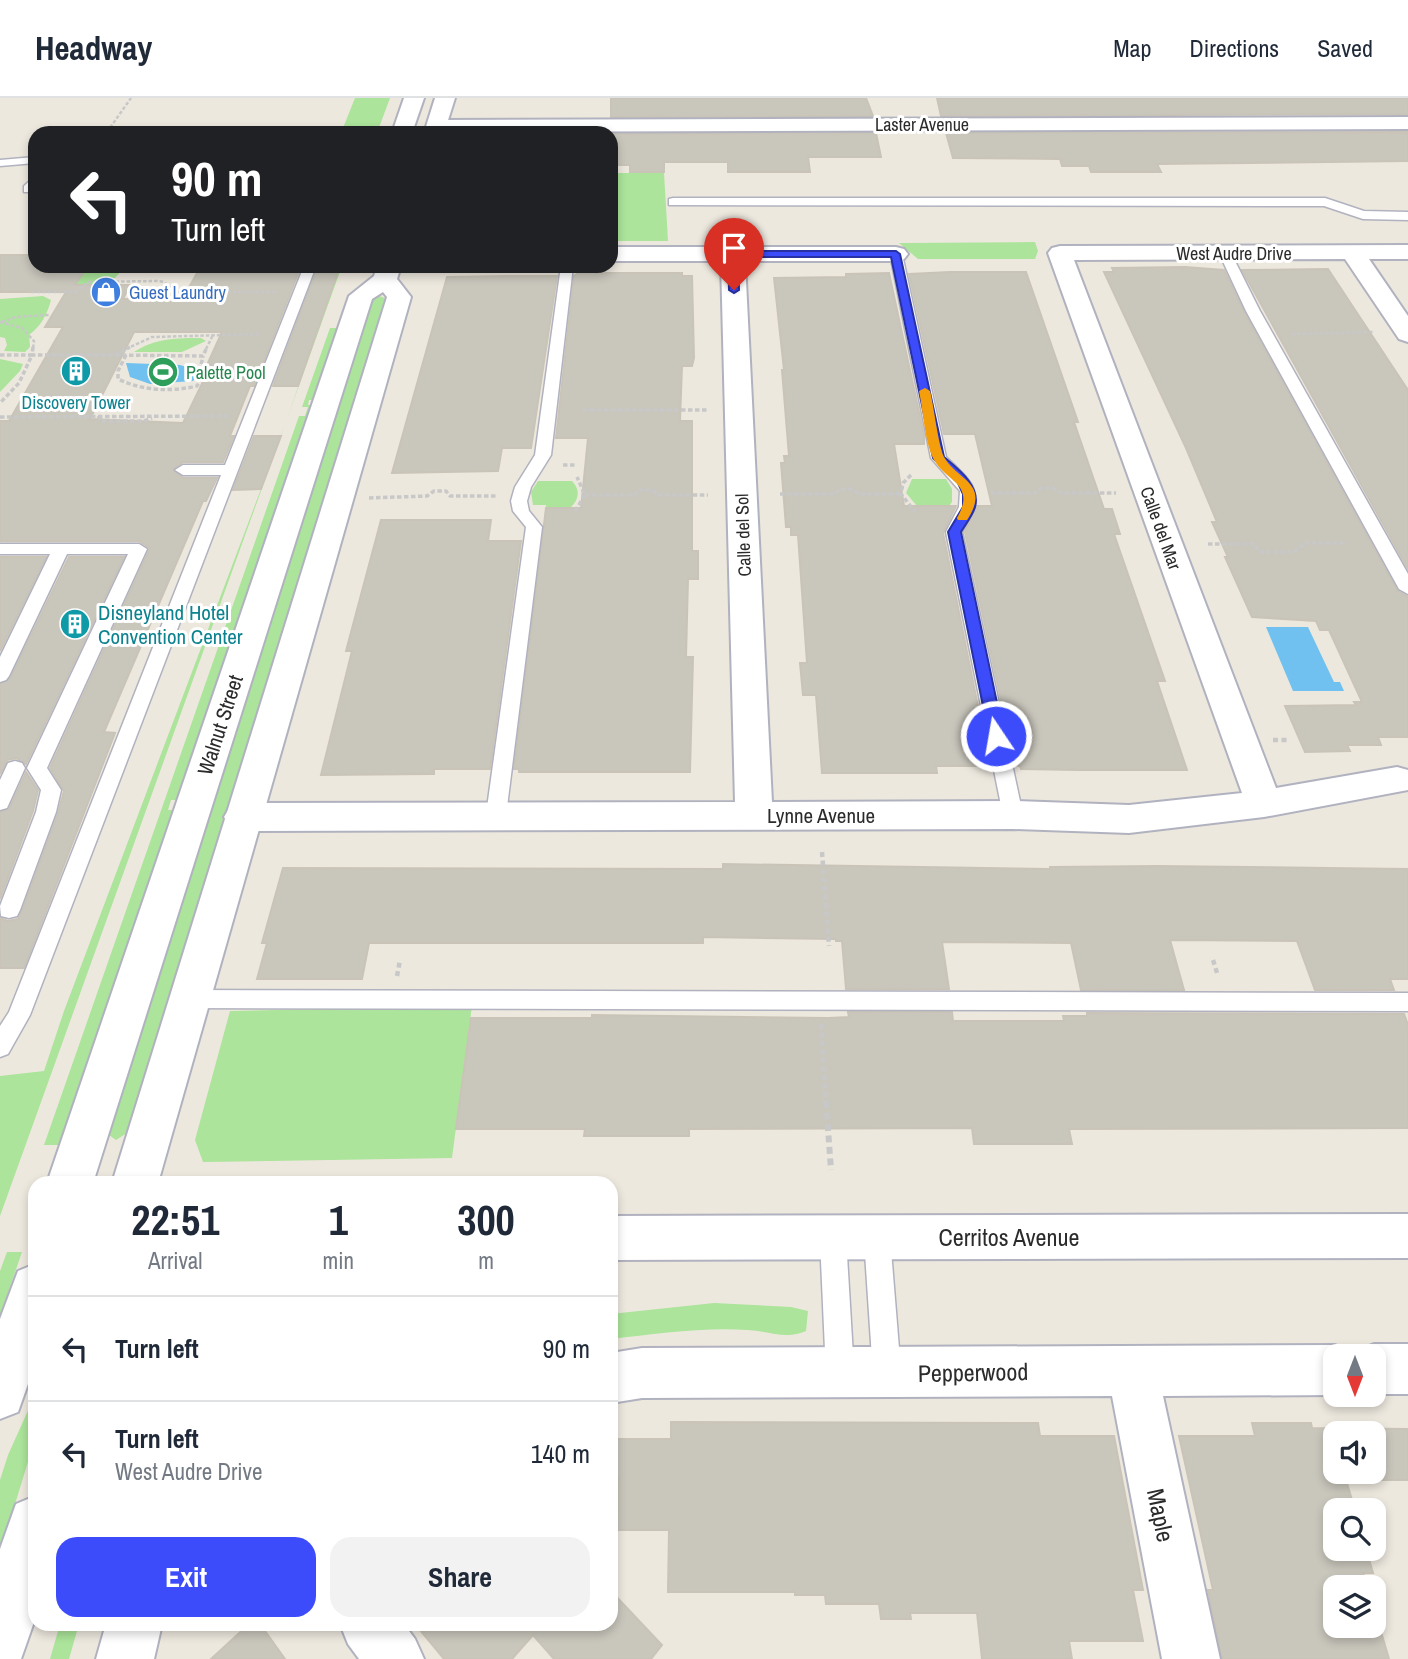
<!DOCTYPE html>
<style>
:root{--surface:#fff;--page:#f2f2f3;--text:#1f2937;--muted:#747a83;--line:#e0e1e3;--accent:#3c4cfb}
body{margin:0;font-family:"Archivo Narrow",sans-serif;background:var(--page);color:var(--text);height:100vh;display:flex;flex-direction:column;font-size:26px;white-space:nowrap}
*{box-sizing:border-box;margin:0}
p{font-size:23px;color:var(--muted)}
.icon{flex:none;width:38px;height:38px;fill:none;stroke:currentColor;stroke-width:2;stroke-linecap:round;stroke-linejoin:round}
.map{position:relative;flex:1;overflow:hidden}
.drawer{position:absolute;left:28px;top:1078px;width:590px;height:455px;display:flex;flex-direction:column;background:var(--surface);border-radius:21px;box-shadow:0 4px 10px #0003}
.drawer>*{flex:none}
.guide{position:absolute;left:28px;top:28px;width:590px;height:147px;border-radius:21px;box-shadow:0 4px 10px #0003;background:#202124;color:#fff;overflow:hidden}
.needle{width:46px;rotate:180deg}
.controls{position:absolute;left:1323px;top:1246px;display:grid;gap:14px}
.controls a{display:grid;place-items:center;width:63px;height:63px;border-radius:14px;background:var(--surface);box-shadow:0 4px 10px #0003;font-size:35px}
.pin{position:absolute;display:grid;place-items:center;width:60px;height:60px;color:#fff;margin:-72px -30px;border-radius:50% 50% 50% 0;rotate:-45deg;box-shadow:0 0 7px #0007}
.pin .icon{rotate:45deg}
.me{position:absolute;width:77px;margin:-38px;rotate:348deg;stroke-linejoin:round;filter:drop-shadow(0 0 5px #0008)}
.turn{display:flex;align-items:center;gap:24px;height:147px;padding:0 28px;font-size:32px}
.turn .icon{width:91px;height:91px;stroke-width:2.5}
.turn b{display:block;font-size:49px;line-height:60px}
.eta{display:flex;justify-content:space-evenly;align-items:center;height:119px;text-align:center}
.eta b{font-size:42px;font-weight:700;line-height:49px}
.cta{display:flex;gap:14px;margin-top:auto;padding:14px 28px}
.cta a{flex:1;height:80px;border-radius:21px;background:var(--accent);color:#fff;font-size:28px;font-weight:700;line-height:80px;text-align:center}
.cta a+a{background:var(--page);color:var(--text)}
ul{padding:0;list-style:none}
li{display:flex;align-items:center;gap:21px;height:105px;padding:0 28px;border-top:2px solid var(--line)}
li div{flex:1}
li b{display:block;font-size:26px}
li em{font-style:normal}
header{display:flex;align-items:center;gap:42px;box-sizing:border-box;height:98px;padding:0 35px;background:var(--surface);border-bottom:2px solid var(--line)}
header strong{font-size:33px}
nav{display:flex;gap:38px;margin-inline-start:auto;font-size:24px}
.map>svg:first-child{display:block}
</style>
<header>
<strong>Headway</strong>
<nav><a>Map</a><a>Directions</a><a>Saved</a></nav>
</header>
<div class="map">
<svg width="1408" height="1561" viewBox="0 0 1408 1561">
<rect width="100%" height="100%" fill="#ede8de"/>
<g fill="#abe49a">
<path d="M355,0H390L377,35H341Z"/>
<path d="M611,75H664L668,143H611Z"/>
<path d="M1035,144L1038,153L1035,161H918L899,145Z"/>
<path d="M88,168H126L113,182L88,187H76Z"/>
<path d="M340,168H342L0,1118V978L44,973L64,913L281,338Z"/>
<path d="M376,197L385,200L130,1033L116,1042L109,1037V1033L371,200Z"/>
<path d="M43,198L51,202C47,217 41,228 29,237L30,249L25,254L4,253L7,247L5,240L0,239V201Z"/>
<path d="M330,230H337L313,302H309L308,307H312L177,702H171L168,712H174L60,1047H44L299,318H305L308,309H302Z"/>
<path d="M201,240L206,243L182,254H134C155,240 177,240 201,240Z"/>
<path d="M0,261L23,266L20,273L0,294Z"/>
<path d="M912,381H946L952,391V404L949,408H917L906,395Z"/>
<path d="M538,383H572C581,392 579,402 570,410H546V407H533L531,394Z"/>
<path d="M472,908L452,1060L203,1064L195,1042L230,913Z"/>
<path d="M7,1154H22L0,1218V1173Z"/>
<path d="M714,1205L791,1209L808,1213L806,1233C787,1242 768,1233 748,1232C702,1229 656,1236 611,1241V1216Z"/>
<path d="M35,1297V1341L0,1455V1382L8,1357Z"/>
<path d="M60,1526H79L69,1561H50Z"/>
</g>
<g fill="#70c1f0">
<path d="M126,265L180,267L197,272L198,277L193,283L150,286L130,279Z"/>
<path d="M1266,529H1308L1334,584H1340L1344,593H1293Z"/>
</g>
<g fill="#c9c6bc" stroke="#c9c4b7" stroke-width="2" fill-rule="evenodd">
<path d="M611,0H866L873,18L611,19Z"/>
<path d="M937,0H1408V16L941,18Z"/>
<path d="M1408,34V63L1157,66L1161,74H1091L1089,68H1062L1060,61L953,60L946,35Z"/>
<path d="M876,35L881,59H808L810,74H728V64H664V74H630V67H611V36Z"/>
<path d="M0,157H35V168H88L75,187H130L123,201L183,200L201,168H301L254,288H250L230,338H234L223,364H183L173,371L183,380H217L206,403H203L104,634L115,635L24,870H0V820L8,823L18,821L22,813L58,715L64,693L50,670L150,450L139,443H0V323H9L63,229H45L66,194H0ZM134,234H222L207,267H211L183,325L90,321Z"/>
<path d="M318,168H340L298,288H273Z"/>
<path d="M1185,169L1224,172L1244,214L1397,492L1408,499V639H1378L1381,647H1347L1350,653L1305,654L1285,608L1356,607L1354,604H1362L1329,532H1320L1316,523L1252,519L1225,459H1228L1212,424H1217L1186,350L1104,174H1114L1112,170Z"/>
<path d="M1328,171L1408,292V471L1242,172Z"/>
<path d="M950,174H1026L1078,324H1074L1104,411H1112L1120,436H1114L1165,583H1157L1187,672H1077L1021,671L1020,668H1015L965,434L976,408H992L975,336H944L909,176Z"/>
<path d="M578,175H682V178H692L694,260L692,268H682L680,323H692V453H698V481H688L686,559H693L690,674H519V671H514L546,410H581L588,340H556L574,178Z"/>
<path d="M889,175L924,337V346H894L904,408H956L943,435L990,668H936L937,675H822L816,597H803L800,565H807L798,437H791V429H786L781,365H785L784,358H789L782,272H784L774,180L846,179V176Z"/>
<path d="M508,178H557L531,350H502L498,373L392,375L447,179Z"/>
<path d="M254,338H281L261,391L233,392Z"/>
<path d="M381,422H491L488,443H521L490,671H434V676L321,677L352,553H346Z"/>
<path d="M0,459H46L0,553Z"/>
<path d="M69,459H124L26,666L16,660L7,662L0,676V586L11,579Z"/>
<path d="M26,674L38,692L33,713L0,801V714L9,711Z"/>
<path d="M723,766L1050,771V769L1158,768L1408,771V881H1390L1394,892H1315L1297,843L1170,842L1184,892H1081L1071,845L942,844L949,891H846L842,843H836V841L703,839V845H369L362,881H257L267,845H262L283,770L723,771Z"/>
<path d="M848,914H952L953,923H1064L1063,918H1087V915L1404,916L1408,927V1030L1069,1031L1072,1046H974L972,1030L689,1031V1038H584L585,1031H456L471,920H592V917L828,920L849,919Z"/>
<path d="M671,1324L1038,1325L1040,1338H1114L1143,1492H1133L1143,1543H1069L1072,1561H982L977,1515H910L911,1521H881L879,1506H826L825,1497H795V1494H668L669,1432H617L619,1380H611V1341H671Z"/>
<path d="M1252,1325H1311L1312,1330L1408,1331V1382H1346L1355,1412H1335V1451H1366L1373,1475H1363L1368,1489H1335V1528H1374V1510L1389,1561H1222L1208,1492H1213L1179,1338H1255ZM1335,1335H1374V1374H1335Z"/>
<path d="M611,1493L662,1547L651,1561H554L533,1537L512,1561H444L415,1526H611Z"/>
<path d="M249,1526H260L285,1561H211Z"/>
</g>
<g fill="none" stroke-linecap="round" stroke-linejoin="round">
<g stroke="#b1b2bf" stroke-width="3">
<g id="service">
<path d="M35,59V65L0,68V62Z"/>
<path d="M35,78L32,94H24V88Z"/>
<path d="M673,100H1325L1364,113L1408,114V122L1363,121L1324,108L669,107V101Z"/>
<path d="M1225,151L1231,155L1260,213L1408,476V496L1399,491L1246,213L1219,155Z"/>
<path d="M896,152L902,156L946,359C977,388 984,395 962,434L1023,717L1020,722L1013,724L1006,722L1003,717L946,434L959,409L960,393L931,360L890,156Z"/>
<path d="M304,168H316L30,917L8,956L0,959V928L9,914L221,377H183L175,372L183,367H225Z"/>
<path d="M561,168H573L551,357L531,389L527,403L529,413L542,429L506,717L503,722L496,724L489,722L486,717L526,429L513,413L511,403L515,389L535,357Z"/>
<path d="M0,446H139L147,451L47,670L61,692L56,714L20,812L17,818L9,820L1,818L0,808L36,714L41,692L27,670L128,456H67L9,578L6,582L0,584V559L50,456H0Z"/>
<path d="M15,663L22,665L25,670L7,710L0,712V682L8,665Z"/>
<path d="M191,892L1408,895V913L191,910L183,908L180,901L183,894Z"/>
<path d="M833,1128L842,1131L846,1140L854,1275L850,1285L840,1289L830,1285L826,1275L820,1140L824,1131Z"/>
<path d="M877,1128L886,1131L890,1140L901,1275L897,1285L887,1289L877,1285L873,1275L864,1140L868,1131Z"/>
</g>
</g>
<g stroke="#b1b2bf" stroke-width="4">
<g id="minor">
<path d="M1408,19V31L437,34L430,32L427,28L430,24L437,22Z"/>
<path d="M1408,147V161H1369L1408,218V244L1399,241L1345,161L1074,162L1276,690L1397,669L1408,672V692L1264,719L1129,735L1013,731L243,733L230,729L224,719L230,709L243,705L735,704L721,163H611V149H896L904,151L908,156L904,161L896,163H745L772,704L1013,703L1129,707L1242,695L1048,155L1052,150L1060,148Z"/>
<path d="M1374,1246H1408V1296H1374V1258H1335V1297L1163,1298L1220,1561H1162L1112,1298L642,1300L611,1305V1255L642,1250L1335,1247L1353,1254L1354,1258L1356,1253Z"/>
<path d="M106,1526H162L154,1561H96Z"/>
<path d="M340,1526H404L415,1541L424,1561H359L348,1546Z"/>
</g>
</g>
<g stroke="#b1b2bf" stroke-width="4">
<g id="tertiary">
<path d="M404,0H424L412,35H392Z"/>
<path d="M435,0H455L444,35H424Z"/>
<path d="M377,168H401L397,181L411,199L158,1085H112L387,199L383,194L372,201L93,1085H47L349,198L374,178Z"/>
<path d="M1408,1116V1160L611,1162V1118Z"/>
<path d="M35,1166V1266L18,1314L0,1321V1221L18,1173Z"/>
<path d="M35,1398V1521L21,1561H0V1451L16,1406Z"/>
</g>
</g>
<g stroke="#c8c8c8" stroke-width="2.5" stroke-dasharray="3.5 2" stroke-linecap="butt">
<path d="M141,33H170"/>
<path d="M184,33H213"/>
<path d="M228,33H257"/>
<path d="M271,33H300"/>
<path d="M315,33H336"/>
<path d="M93,34L127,33"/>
<path d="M107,34L131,0"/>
<path d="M151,168L179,173L200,170"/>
<path d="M31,194H75L88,184L158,183L164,184L176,194H277"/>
<path d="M0,224L22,230L34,243L33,251"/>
<path d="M2,224L16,219L49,217"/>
<path d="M1292,236L1374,234"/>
<path d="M126,251L152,239L261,236"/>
<path d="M206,251L213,237"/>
</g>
<g stroke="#c8c8c8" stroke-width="3.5" stroke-dasharray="4.5 2.5" stroke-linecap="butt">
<path d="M33,249L32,257H114L130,249"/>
<path d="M0,257H32L19,285L0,305"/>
<path d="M115,257L203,258L207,249"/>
<path d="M126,257L118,273V281C143,293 170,294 197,288L206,272L201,267L203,258"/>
<path d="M583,312H707"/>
<path d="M98,318L101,323H144L152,320"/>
<path d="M0,319L227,318"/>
<path d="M563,367H577"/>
<path d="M911,377L903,385L901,396L915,414"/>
<path d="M991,395H1035L1041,390H1053L1062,395H1116"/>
<path d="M780,396H834L840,391H851L859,396H901"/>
<path d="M585,397H634L640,392H653L657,397H708"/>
<path d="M369,400L427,398L434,393H446L450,398H497"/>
<path d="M575,413L585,397L577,379"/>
<path d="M1208,446H1255L1259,454H1294L1306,445H1347"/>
</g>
<g stroke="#c8c8c8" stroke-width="4.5" stroke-dasharray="5 3.5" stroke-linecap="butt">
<path d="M1273,642H1287"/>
<path d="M822,754L829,848"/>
<path d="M1213,862L1218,878"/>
<path d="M397,878L400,862"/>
<path d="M821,926L826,1005"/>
</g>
<path stroke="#c8c8c8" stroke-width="6" stroke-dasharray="7 4.5" stroke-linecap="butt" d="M826,1003L831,1072"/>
<use href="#service" fill="#fff" fill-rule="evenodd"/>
<use href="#minor" fill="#fff" fill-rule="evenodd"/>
<use href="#tertiary" fill="#fff" fill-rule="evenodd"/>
</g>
<path fill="#3c4cfb" stroke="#2731a3" stroke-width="2" d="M733,153H896L900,156L944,359C958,371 981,388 975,409C973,417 965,427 961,434L1004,638L1002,641H991L989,638L948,434L963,409V396L958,385L933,360L891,159H738L739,192L734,195L729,192L728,156Z"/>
<path fill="#f59e0b" d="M925,290L930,293C934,308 938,347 944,359C958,383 991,385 967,422H958L957,420C977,385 945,384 933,360C925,344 923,312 919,293Z"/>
<defs>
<g id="shop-disc" transform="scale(1.575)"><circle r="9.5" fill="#3f7fe0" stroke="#fff"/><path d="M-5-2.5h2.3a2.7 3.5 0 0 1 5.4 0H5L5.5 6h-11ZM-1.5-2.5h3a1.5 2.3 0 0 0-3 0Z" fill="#fff"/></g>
<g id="building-disc" transform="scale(1.575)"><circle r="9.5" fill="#0f9aa8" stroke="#fff"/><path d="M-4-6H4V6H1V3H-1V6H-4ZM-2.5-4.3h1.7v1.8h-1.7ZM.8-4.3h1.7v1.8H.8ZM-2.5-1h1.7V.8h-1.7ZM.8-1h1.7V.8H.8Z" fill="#fff"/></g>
<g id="stadium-disc" transform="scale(1.575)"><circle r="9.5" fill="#2e9e5b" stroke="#fff"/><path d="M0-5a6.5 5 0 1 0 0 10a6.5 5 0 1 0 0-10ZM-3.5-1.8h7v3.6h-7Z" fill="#fff"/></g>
</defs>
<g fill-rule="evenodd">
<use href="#shop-disc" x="106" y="194"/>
<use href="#building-disc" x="76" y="273"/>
<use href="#stadium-disc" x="163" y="274"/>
<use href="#building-disc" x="75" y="526"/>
</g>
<g text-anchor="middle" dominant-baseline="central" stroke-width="6" stroke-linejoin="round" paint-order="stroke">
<g font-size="18" fill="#2b2b2b" stroke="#fff">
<text x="922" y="26">Laster Avenue</text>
<text x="1234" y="155">West Audre Drive</text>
<text transform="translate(1161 430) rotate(70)">Calle del Mar</text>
<text transform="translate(743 437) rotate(-92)">Calle del Sol</text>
</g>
<g font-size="18" fill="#366cbe" stroke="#fff" text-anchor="start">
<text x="129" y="194">Guest Laundry</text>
</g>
<g font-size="18" fill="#27864d" stroke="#fff" text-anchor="start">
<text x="186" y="274">Palette Pool</text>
</g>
<g font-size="18" fill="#0d838f" stroke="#fff">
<text x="76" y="304">Discovery Tower</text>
</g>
<g font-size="21" fill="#0d838f" stroke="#fff" text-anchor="start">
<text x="98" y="514">Disneyland Hotel<tspan x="98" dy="24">Convention Center</tspan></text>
</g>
<g font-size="21" fill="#2b2b2b" stroke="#fff">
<text transform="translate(220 627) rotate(-72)">Walnut Street</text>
<text x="821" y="717">Lynne Avenue</text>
</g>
<g font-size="24" fill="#2b2b2b" stroke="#fff">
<text x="1009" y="1139">Cerritos Avenue</text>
<text transform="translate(973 1274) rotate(-1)">Pepperwood</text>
<text transform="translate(1161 1417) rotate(78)">Maple</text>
</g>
</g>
</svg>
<div class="controls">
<a><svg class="needle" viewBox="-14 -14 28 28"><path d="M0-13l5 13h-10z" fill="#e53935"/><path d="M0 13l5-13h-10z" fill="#747a83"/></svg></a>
<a><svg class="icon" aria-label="sound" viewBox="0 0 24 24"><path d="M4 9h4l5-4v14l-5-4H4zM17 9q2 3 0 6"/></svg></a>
<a><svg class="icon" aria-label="search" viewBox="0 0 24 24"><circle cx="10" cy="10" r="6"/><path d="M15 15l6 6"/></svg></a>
<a><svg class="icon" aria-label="layers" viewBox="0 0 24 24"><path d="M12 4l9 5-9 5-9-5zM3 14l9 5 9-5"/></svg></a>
</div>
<div class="pin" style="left:734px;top:192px;background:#d93025"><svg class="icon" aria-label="arrive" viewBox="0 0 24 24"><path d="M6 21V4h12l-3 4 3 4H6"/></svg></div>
<svg class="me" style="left:996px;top:638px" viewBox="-20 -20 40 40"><circle r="17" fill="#3c4cfb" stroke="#fff" stroke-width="3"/><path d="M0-11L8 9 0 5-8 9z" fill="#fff"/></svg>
<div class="guide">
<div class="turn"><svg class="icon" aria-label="left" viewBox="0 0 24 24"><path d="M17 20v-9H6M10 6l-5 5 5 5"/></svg><div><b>90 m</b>Turn left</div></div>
</div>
<section class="drawer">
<div class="eta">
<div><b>22:51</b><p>Arrival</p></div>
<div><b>1</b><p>min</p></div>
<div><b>300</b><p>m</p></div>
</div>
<ul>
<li><svg class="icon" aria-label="left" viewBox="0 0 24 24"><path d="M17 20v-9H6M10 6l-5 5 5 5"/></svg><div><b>Turn left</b></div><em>90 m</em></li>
<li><svg class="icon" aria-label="left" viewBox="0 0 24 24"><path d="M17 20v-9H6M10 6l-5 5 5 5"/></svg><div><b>Turn left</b><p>West Audre Drive</p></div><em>140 m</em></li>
</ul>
<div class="cta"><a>Exit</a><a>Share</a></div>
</section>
</div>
